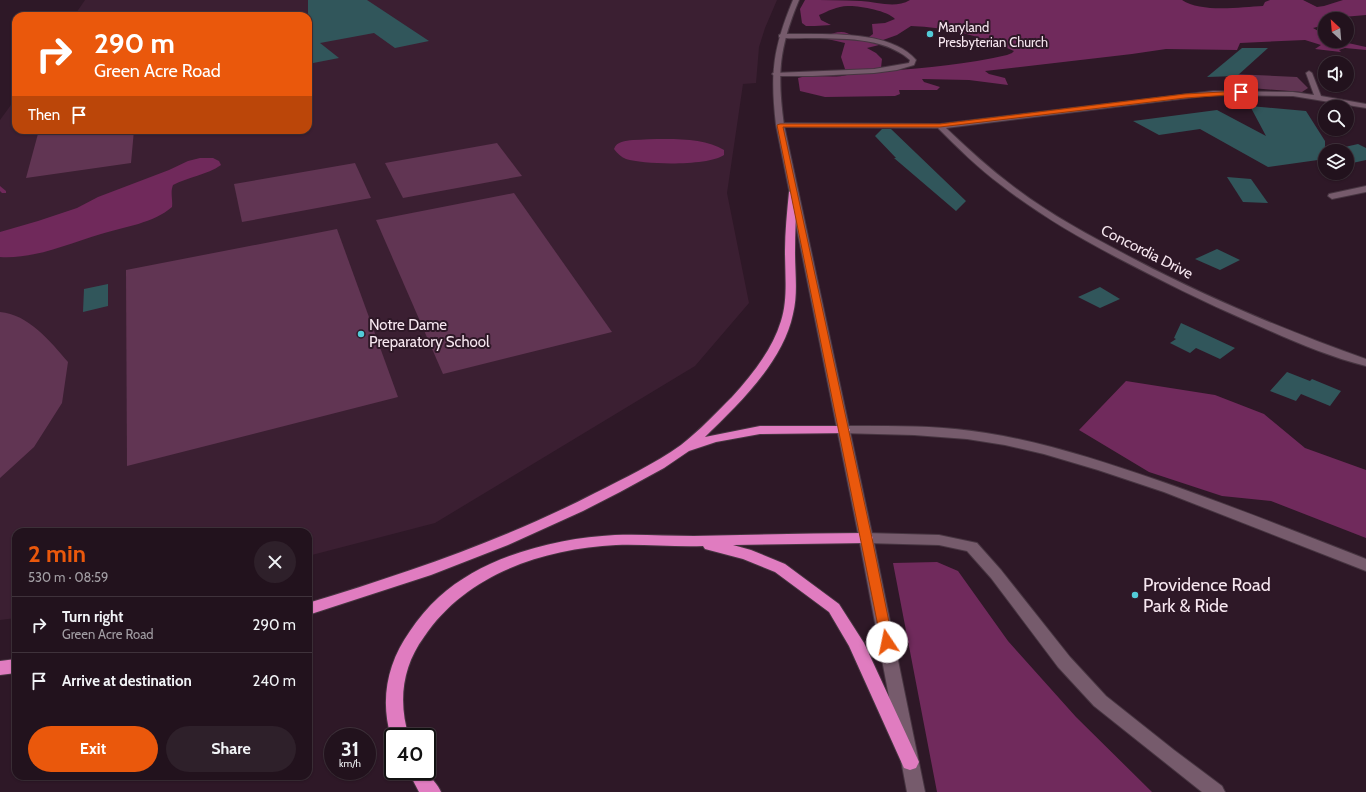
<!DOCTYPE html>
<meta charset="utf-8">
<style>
:root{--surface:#22121d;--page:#2e202a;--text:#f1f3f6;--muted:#a29ea4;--line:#3f323b;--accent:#ea580c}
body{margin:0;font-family:Cabin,sans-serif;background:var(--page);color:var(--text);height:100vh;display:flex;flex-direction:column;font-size:15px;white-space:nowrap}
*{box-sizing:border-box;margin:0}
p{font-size:13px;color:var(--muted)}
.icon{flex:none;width:22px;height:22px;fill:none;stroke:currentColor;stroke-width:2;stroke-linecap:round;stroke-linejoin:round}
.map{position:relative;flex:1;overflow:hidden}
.sheet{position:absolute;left:12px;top:528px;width:300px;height:252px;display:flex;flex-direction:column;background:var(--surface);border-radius:12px;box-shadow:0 1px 3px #0004,0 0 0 1px var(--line)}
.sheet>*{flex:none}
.top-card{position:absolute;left:12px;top:12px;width:300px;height:122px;border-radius:12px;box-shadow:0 1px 3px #0004,0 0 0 1px var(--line);background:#ea580c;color:#fff;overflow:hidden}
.needle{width:26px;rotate:334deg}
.fabs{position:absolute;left:1318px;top:12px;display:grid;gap:8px}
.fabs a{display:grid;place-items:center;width:36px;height:36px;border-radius:50%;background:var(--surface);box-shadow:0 1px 3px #0004,0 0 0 1px var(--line);font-size:20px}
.speed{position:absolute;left:324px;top:728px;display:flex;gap:8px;font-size:20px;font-weight:700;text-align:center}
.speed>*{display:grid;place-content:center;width:52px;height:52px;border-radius:50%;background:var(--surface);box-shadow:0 1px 3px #0004,0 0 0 1px var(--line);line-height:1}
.speed small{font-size:10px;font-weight:400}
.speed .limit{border:2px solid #111;border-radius:6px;background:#fff;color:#111}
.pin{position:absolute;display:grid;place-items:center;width:34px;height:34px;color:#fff;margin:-17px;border-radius:8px;box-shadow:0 2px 6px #0006}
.me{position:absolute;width:44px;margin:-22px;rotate:349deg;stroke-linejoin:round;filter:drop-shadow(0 0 3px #0008)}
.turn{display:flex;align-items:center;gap:14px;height:84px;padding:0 16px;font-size:18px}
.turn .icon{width:52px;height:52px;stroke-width:2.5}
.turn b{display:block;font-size:28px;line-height:34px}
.then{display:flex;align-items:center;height:38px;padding:0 16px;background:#0003;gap:8px;font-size:15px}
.round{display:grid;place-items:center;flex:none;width:42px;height:42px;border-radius:21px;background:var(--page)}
.summary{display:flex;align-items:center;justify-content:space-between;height:68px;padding:0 16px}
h1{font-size:24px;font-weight:700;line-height:30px;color:var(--accent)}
.action{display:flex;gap:8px;margin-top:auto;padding:8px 16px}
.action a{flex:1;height:46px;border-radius:24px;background:var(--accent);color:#fff;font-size:16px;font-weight:700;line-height:46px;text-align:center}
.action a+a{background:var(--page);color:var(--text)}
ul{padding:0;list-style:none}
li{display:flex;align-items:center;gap:12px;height:56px;padding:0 16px;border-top:1px solid var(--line)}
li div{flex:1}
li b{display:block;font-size:15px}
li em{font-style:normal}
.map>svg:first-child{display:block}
</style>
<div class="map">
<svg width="1366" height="792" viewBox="0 0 1366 792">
<rect width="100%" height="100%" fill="#2e1827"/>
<path fill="#3b1f32" d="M85,0H777L765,28L759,47L756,83L743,84L727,193L749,303L695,366L435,523L308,556V532H16V618L0,620V120L16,98V130H308V16H74Z"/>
<g fill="#613553">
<path d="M1233,74L1297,77L1308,88L1302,92L1251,88Z"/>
<path d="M39,130H134L131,163L26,178Z"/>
<path d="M497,143L522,176L403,198L385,163Z"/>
<path d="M355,163L371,198L242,222L234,184Z"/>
<path d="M514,193L612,332L443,374L376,220Z"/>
<path d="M337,229L398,397L127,466L126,270Z"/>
<path d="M0,312C28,314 51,342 68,362L62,403L34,447L0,478Z"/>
</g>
<g fill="#702a5c" fill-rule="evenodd">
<path d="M805,0C824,0 842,0 861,1C878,2 895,9 910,0H1182C1201,13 1241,7 1263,6L1265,2L1270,0H1303L1317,7L1324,6L1343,0H1366V15L1343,17L1344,19H1325V25L1313,28L1322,33L1320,37L1325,38V41H1339L1366,47V50L1345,48L1339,50L1341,52L1315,49L1321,45L1305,40L1240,43L1237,50L1166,49L1132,54L985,71L989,74L1005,78L1008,85L969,80L922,79L924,82L940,87L937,90H899L900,94L895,96L825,97L800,91L798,78C814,73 831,79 847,75L841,57L845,43L823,38L824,36C837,32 844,29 854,37H869L873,34L872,24L885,23L895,19C888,11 861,6 850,6C839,5 828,11 819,15L821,20L831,25L815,26H806L802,23L800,9ZM911,26C946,27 982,36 1014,51L1012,53L1007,55C967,64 927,68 886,71L881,68L882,59L876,53L867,48L879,45L883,40L897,35Z"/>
<path d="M1126,381L1215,395L1264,414L1305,448L1366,470V538L1271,501L1222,496L1149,472L1079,430Z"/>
<path d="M937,562L958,571L1008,641L1076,717L1152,792H937L893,563Z"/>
</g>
<g fill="#70295b">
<path d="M633,140C659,139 702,136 724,150V155C709,166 645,165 626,159C621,157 617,153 614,149C617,141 625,141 633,140Z"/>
<path d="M200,158H213L219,161L221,165C207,175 188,177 173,185C170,193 173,199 172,207C154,223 124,227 101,234C67,244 36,259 0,257V232L38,221L77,208L98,197L169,170L188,161Z"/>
</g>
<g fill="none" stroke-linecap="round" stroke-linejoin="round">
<path fill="#70295b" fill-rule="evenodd" d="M0,186L6,191V193H2L0,191Z"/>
</g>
<g fill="#31565b">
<path d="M308,0H367L429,41L395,48L374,33L320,43L339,58L308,64Z"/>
<path d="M1242,48H1268L1237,76L1207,77Z"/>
<path d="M1250,106L1306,111L1325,141V159L1268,167L1200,129L1159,135L1133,121L1217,110L1266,136Z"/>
<path d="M882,129H891L966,201L956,211L894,158H896L875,136Z"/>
<path d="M1358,144L1366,148V160L1348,164L1347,163V151H1327Z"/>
<path d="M1227,177L1251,179L1268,203L1243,202Z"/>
<path d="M1217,249L1240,260L1220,270L1195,259Z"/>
<path d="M108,284V306L83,312L84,289Z"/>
<path d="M1100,287L1120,299L1100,308L1078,297Z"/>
<path d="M1181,323L1192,328L1235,348L1220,359L1196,348L1190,353L1170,343L1176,339L1174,338Z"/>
<path d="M1287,372L1310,381L1312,379L1341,391L1330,406L1301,394L1296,401L1270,391Z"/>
</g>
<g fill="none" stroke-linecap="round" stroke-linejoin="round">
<g stroke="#473541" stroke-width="2">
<g id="service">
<path d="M781,34C819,35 889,28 916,60L914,65L897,70L874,73L813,76H775L772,74L773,73L874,69L909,63L910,60C883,36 841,39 806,38C797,38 788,39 779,37V35Z"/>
<path d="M844,426C891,426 939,425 986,433C1044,442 1101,461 1157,480C1227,504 1297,532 1366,559V571L1164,492L1098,470L1044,454L1005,445L967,439L914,435L840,433L838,430L840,427Z"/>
<path d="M866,533L939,535L977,543L1001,570L1070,657L1106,696L1174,750L1222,786L1225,792H1202L1094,706L1058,667L991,578L967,551L939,545L866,543L861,542L859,538L861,534Z"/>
</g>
</g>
<g stroke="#473541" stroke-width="2">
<g id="minor">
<path d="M1309,71L1312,73L1321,96L1366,104V108L1293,96L1213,95L946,128C968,149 990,169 1014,187C1052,216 1094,238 1136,260C1210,299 1287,331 1366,359V366C1328,357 1286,338 1250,322C1204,302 1160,280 1116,257C1076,236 1037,213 1001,185C978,168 958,148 938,128L780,127L776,125L780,123L940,124L1213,91L1293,92L1314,95L1306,73Z"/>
<path d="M1366,186V192L1332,199L1328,196L1329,194Z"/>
</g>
</g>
<g stroke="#473541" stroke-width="2">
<path id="tertiary" d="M793,0H799C779,48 777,74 784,125L873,538L925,792H907L859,538L776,125C770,73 773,48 793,0Z"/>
</g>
<g stroke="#473541" stroke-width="2">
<g id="motorway">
<path d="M793,189L797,192C796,212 795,233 795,253C795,273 798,294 793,314C783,362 739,404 705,437L760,426H844L848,427L850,430L848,433L760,434L716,442L689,451L664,468L620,492L583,511L508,545L431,575L308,615V603C406,573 504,540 595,493C625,478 654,464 681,445C699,431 716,413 732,397C752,375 772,350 781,321C788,299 785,275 785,251C785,232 787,212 789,192Z"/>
<path d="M866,533L871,534L873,538L871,542L866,543L733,545L751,550L785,564L839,604L864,643L919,762L916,768L910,770L904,768L849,646L829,612L775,572L743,559L705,549L703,546C674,547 645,544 616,545C543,549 466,574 424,637C402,667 398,702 409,737H393V741L391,737C380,700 387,663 410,631C418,619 428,607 439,597C484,556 556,538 615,535C642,534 668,536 694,536C751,535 809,533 866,533Z"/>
<path d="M16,659V673L0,675V661Z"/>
<path d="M408,771H426C431,779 438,784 441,792H419Z"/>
</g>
</g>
<use href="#service" fill="#765b6c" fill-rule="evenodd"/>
<use href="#minor" fill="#765b6c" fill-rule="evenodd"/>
<use href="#tertiary" fill="#765b6c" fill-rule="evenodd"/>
<use href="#motorway" fill="#e07cc0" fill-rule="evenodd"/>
</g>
<path fill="#ea580c" stroke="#983908" d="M1241,91H1243V94L1185,98L940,127H783L872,538L893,642L891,646L887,647L882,646L777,125L780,124H940L1185,94Z"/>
<g fill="#52cbd8" stroke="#2e1827" stroke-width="1.5">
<circle cx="930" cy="34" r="4"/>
<circle cx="361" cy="334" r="4"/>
<circle cx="1135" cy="595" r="4"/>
</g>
<g text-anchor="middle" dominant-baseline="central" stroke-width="4" stroke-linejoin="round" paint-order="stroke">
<g font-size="13" fill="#f7e7f0" stroke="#2e1827" text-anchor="start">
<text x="938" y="27">Maryland<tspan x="938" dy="15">Presbyterian Church</tspan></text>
</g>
<g font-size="15" fill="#f7e7f0" stroke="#2e1827">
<text transform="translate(1147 252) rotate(27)">Concordia Drive</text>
</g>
<g font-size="15" fill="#f7e7f0" stroke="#2e1827" text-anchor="start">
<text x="369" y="325">Notre Dame<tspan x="369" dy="17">Preparatory School</tspan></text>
</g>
<g font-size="18" fill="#f7e7f0" stroke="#2e1827" text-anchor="start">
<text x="1143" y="585">Providence Road<tspan x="1143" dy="21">Park &amp; Ride</tspan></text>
</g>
</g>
</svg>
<div class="fabs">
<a><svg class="needle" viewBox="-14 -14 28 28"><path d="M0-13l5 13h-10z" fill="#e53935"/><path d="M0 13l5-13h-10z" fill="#a29ea4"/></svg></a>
<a><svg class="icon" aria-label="sound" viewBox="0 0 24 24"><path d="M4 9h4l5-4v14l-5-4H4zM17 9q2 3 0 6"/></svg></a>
<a><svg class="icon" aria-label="search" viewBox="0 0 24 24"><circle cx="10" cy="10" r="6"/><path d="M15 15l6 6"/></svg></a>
<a><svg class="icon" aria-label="layers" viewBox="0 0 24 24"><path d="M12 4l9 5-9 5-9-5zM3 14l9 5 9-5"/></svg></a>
</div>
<div class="speed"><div>31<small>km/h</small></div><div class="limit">40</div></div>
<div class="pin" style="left:1241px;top:92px;background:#d93025"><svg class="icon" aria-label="arrive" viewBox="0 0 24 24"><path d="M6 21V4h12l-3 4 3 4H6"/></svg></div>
<svg class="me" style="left:887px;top:642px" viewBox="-20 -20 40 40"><circle r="19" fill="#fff"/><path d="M0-13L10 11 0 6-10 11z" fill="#ea580c"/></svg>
<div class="top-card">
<div class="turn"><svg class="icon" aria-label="right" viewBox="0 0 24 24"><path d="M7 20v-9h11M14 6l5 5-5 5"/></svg><div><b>290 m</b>Green Acre Road</div></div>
<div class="then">Then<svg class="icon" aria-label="arrive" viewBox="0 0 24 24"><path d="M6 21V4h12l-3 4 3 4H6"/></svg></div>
</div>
<section class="sheet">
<div class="summary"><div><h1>2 min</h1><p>530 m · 08:59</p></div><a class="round"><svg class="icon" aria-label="close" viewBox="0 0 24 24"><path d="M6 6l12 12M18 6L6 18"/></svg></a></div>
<ul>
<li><svg class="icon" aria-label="right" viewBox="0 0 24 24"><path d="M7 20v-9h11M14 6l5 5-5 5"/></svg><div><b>Turn right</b><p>Green Acre Road</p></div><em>290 m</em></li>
<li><svg class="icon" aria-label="arrive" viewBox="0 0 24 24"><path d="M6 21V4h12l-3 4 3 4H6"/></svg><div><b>Arrive at destination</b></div><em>240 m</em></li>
</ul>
<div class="action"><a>Exit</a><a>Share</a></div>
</section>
</div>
